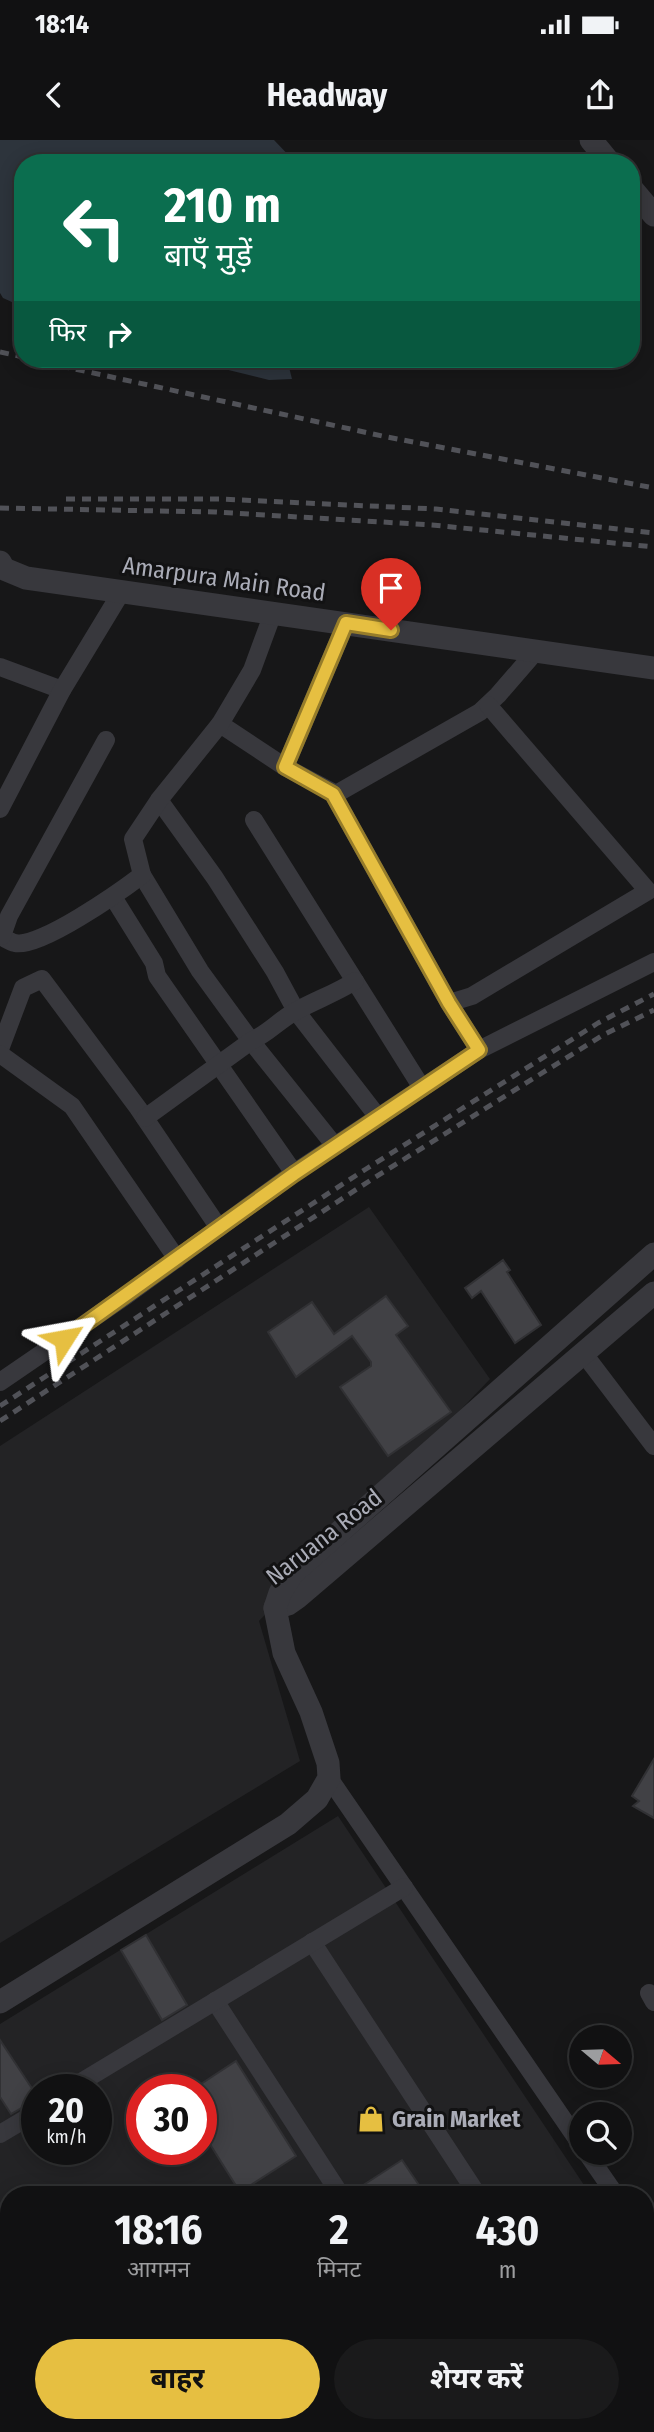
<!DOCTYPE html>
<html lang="hi">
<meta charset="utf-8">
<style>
:root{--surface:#111112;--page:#1a1a1b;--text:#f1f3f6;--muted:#9c9d9f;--line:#303132;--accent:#e6bf41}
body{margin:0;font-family:"Fira Sans Condensed","Noto Sans Devanagari",sans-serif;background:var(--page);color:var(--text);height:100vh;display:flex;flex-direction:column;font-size:26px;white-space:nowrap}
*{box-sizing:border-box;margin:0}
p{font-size:23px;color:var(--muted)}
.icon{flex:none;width:38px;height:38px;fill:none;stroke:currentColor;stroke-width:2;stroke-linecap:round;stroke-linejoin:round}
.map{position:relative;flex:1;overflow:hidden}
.sheet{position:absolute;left:0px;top:2046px;width:654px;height:247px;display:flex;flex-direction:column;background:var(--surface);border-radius:28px 28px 0 0;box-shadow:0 4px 18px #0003,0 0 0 2px var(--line)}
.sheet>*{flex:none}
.guide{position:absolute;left:14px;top:14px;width:626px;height:214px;border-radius:28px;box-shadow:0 4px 18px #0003,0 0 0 2px var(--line);background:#0b6e4f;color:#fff;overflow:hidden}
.needle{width:46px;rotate:109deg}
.fabs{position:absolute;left:569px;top:1885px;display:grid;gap:14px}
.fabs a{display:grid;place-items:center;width:63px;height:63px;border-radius:50%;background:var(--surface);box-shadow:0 4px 18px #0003,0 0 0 2px var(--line);font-size:35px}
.speed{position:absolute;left:21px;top:1934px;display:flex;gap:14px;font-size:35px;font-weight:700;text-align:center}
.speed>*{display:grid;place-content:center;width:91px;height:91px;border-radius:50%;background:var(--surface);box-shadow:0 4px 18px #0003,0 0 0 2px var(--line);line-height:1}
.speed small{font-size:18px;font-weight:400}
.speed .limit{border:10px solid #d22;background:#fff;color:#111}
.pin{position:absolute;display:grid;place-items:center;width:60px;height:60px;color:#fff;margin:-72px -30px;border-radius:50% 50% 50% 0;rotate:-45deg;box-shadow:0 0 7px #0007}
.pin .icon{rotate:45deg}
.me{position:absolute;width:77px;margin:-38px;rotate:56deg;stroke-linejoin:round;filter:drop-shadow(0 0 5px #0008)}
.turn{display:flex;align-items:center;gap:24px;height:147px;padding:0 35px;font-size:32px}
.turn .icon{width:91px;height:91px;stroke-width:2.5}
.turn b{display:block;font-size:49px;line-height:60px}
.then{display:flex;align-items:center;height:66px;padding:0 35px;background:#0003;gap:14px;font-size:26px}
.eta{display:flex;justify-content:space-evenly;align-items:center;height:119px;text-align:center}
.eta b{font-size:42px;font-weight:700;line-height:49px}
.primary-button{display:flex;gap:14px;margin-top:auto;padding:14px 35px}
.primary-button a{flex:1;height:80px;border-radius:42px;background:var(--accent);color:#111;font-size:28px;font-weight:700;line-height:80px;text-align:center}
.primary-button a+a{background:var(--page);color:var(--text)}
.status{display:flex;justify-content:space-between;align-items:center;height:49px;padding:0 35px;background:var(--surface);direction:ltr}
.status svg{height:19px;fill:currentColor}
header{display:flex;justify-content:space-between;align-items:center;height:91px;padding:0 35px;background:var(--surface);font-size:32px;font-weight:700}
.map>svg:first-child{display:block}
</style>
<div class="status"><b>18:14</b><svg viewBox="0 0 49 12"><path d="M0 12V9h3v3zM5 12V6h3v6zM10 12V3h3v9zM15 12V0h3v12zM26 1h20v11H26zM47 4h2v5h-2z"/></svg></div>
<header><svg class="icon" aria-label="back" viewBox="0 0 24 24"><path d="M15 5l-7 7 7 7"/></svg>Headway<svg class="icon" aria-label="share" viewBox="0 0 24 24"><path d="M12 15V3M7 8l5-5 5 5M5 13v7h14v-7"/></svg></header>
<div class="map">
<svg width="654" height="2292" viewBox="0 0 654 2292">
<rect width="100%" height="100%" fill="#171718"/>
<g fill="#232325" fill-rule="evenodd">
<path d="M369,1067L490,1239L259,1481L300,1621L0,1803V1306Z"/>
<path d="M338,1676L590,2054H9V2284H646V2139L654,2151V2292H0V1884ZM37,1950H96V2009H37ZM142,1950H201V2009H142Z"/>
</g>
<g fill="#2d343c">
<path d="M0,0H274L296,23H23V167L3,158L0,153Z"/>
<path d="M195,219H287L292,239L269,240L200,223Z"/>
</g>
<g fill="#414145" stroke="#313134" stroke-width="2">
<path d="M503,1120L510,1130L507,1132L541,1185L515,1203L481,1151L472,1158L465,1148Z"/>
<path d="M386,1156L408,1186L396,1195L451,1272L388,1316L340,1247L371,1226V1222L352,1196L296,1237L268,1192L312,1162L334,1194Z"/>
<path d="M654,1619V1678L633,1666L639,1661L632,1656Z"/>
<path d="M146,1795L187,1865L162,1880L121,1810Z"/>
<path d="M0,1900L37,1956V1959L11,1974L0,1957Z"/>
<path d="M236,1921L296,2016L240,2052L201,1990V1944Z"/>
<path d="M402,2020L425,2054H351V2053Z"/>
</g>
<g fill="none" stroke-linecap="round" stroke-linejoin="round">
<g stroke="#38383d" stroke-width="18">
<path d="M0,527L62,550"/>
<path d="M220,584L285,627L336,654L480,572L498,555L536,511"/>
<path d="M285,627L346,483"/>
<path d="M333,654L449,863L479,910"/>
<path d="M159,660L215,738L275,832L296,871L378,977"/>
<path d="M0,669L62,550L122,451"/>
<path d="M254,680L422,948"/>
<path d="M142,735L200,831L251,901L335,1006"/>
<path d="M113,757L154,823L157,836L294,1033"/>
<path d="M0,796C5,798 10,802 15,803C39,809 121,751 142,735L133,699L159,660L220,584L252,530L273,473"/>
<path d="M2,796L9,776L106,600"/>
<path d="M449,863L472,856L648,751L488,565"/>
<path d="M0,909L23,848L42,839L138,968L219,1088"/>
<path d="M0,914L72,966L177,1119"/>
<path d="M145,978L251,901C269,893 279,880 296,871C316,860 336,853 355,841"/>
<path d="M584,1214L654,1306"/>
<path d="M0,1242L127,1155L294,1033L479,910L654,822"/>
<path d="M329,1638L581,2005"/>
<path d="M312,1802L477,2054"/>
<path d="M649,1853L654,1862"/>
<path d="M215,1861L340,2054"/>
<path d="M68,1950L404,1747"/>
<path d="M0,1994L37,1972"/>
<path d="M586,2012L615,2054"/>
<path d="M646,2099L654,2111"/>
<path d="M646,2205L654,2200"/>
<path d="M58,2292L71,2284"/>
<path d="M270,2292L281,2284"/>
<path d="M508,2292L521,2284"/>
</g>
<g stroke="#38383d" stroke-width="23">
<path d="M591,0L610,23"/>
<path d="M632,49L654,75"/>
<path d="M0,422L4,429L26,438L654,528"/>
<path d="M275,1468L288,1464L298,1457L654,1153"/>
<path d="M0,1862L288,1684L317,1659L329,1638L328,1623L311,1572L284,1513L275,1468L280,1453L292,1434L654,1114"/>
</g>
<g stroke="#515258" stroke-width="5" stroke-dasharray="9 7" stroke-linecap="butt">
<path d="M0,212L23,217"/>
<path d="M29,219L387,297L654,348"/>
<path d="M66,359H219L436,369L654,393"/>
<path d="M0,368L215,372L432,385L654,407"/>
<path d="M0,1266L366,1029L598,883L654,854"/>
<path d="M0,1281L374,1038L603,895L654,870"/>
</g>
</g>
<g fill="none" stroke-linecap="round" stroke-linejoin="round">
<g stroke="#967c2a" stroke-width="18">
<path id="route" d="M64,1199L294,1034L479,910L449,863L333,654L285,627L346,483L391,490"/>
</g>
<use href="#route" stroke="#e6bf41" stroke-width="12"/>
</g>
<defs>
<g id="shop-bare" transform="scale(2.1)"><path d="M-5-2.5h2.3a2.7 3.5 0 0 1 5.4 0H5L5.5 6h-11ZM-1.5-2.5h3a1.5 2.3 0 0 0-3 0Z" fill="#e6bf41" stroke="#121213" stroke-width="2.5" paint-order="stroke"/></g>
</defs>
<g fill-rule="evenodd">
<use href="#shop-bare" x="371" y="1979"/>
</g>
<g text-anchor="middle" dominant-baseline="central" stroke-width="6" stroke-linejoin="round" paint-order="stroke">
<g font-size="24" fill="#aaacb7" stroke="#121213">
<text transform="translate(224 439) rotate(8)">Amarpura Main Road</text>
<text transform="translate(324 1397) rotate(-38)">Naruana Road</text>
</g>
<g font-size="24" font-weight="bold" fill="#aaacb7" stroke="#121213" text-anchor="start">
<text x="392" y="1979">Grain Market</text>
</g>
</g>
</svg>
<div class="fabs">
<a><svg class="needle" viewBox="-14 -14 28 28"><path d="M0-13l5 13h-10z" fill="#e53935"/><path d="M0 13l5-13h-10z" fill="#9c9d9f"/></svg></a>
<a><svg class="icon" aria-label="search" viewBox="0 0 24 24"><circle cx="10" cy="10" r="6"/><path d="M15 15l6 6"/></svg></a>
</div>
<div class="speed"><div>20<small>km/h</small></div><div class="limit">30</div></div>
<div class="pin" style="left:391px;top:490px;background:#d93025"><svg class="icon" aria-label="arrive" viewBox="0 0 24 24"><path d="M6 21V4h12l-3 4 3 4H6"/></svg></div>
<svg class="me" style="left:64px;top:1199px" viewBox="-20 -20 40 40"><path d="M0-17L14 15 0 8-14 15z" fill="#e6bf41" stroke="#fff" stroke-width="4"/></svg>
<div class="guide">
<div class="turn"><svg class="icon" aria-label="left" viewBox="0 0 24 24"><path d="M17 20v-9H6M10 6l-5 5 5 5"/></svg><div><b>210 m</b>बाएँ मुड़ें</div></div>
<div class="then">फिर<svg class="icon" aria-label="right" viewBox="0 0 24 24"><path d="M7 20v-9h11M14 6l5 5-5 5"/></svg></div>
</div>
<section class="sheet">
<div class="eta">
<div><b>18:16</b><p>आगमन</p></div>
<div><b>2</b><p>मिनट</p></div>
<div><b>430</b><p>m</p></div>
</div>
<div class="primary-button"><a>बाहर</a><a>शेयर करें</a></div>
</section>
</div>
